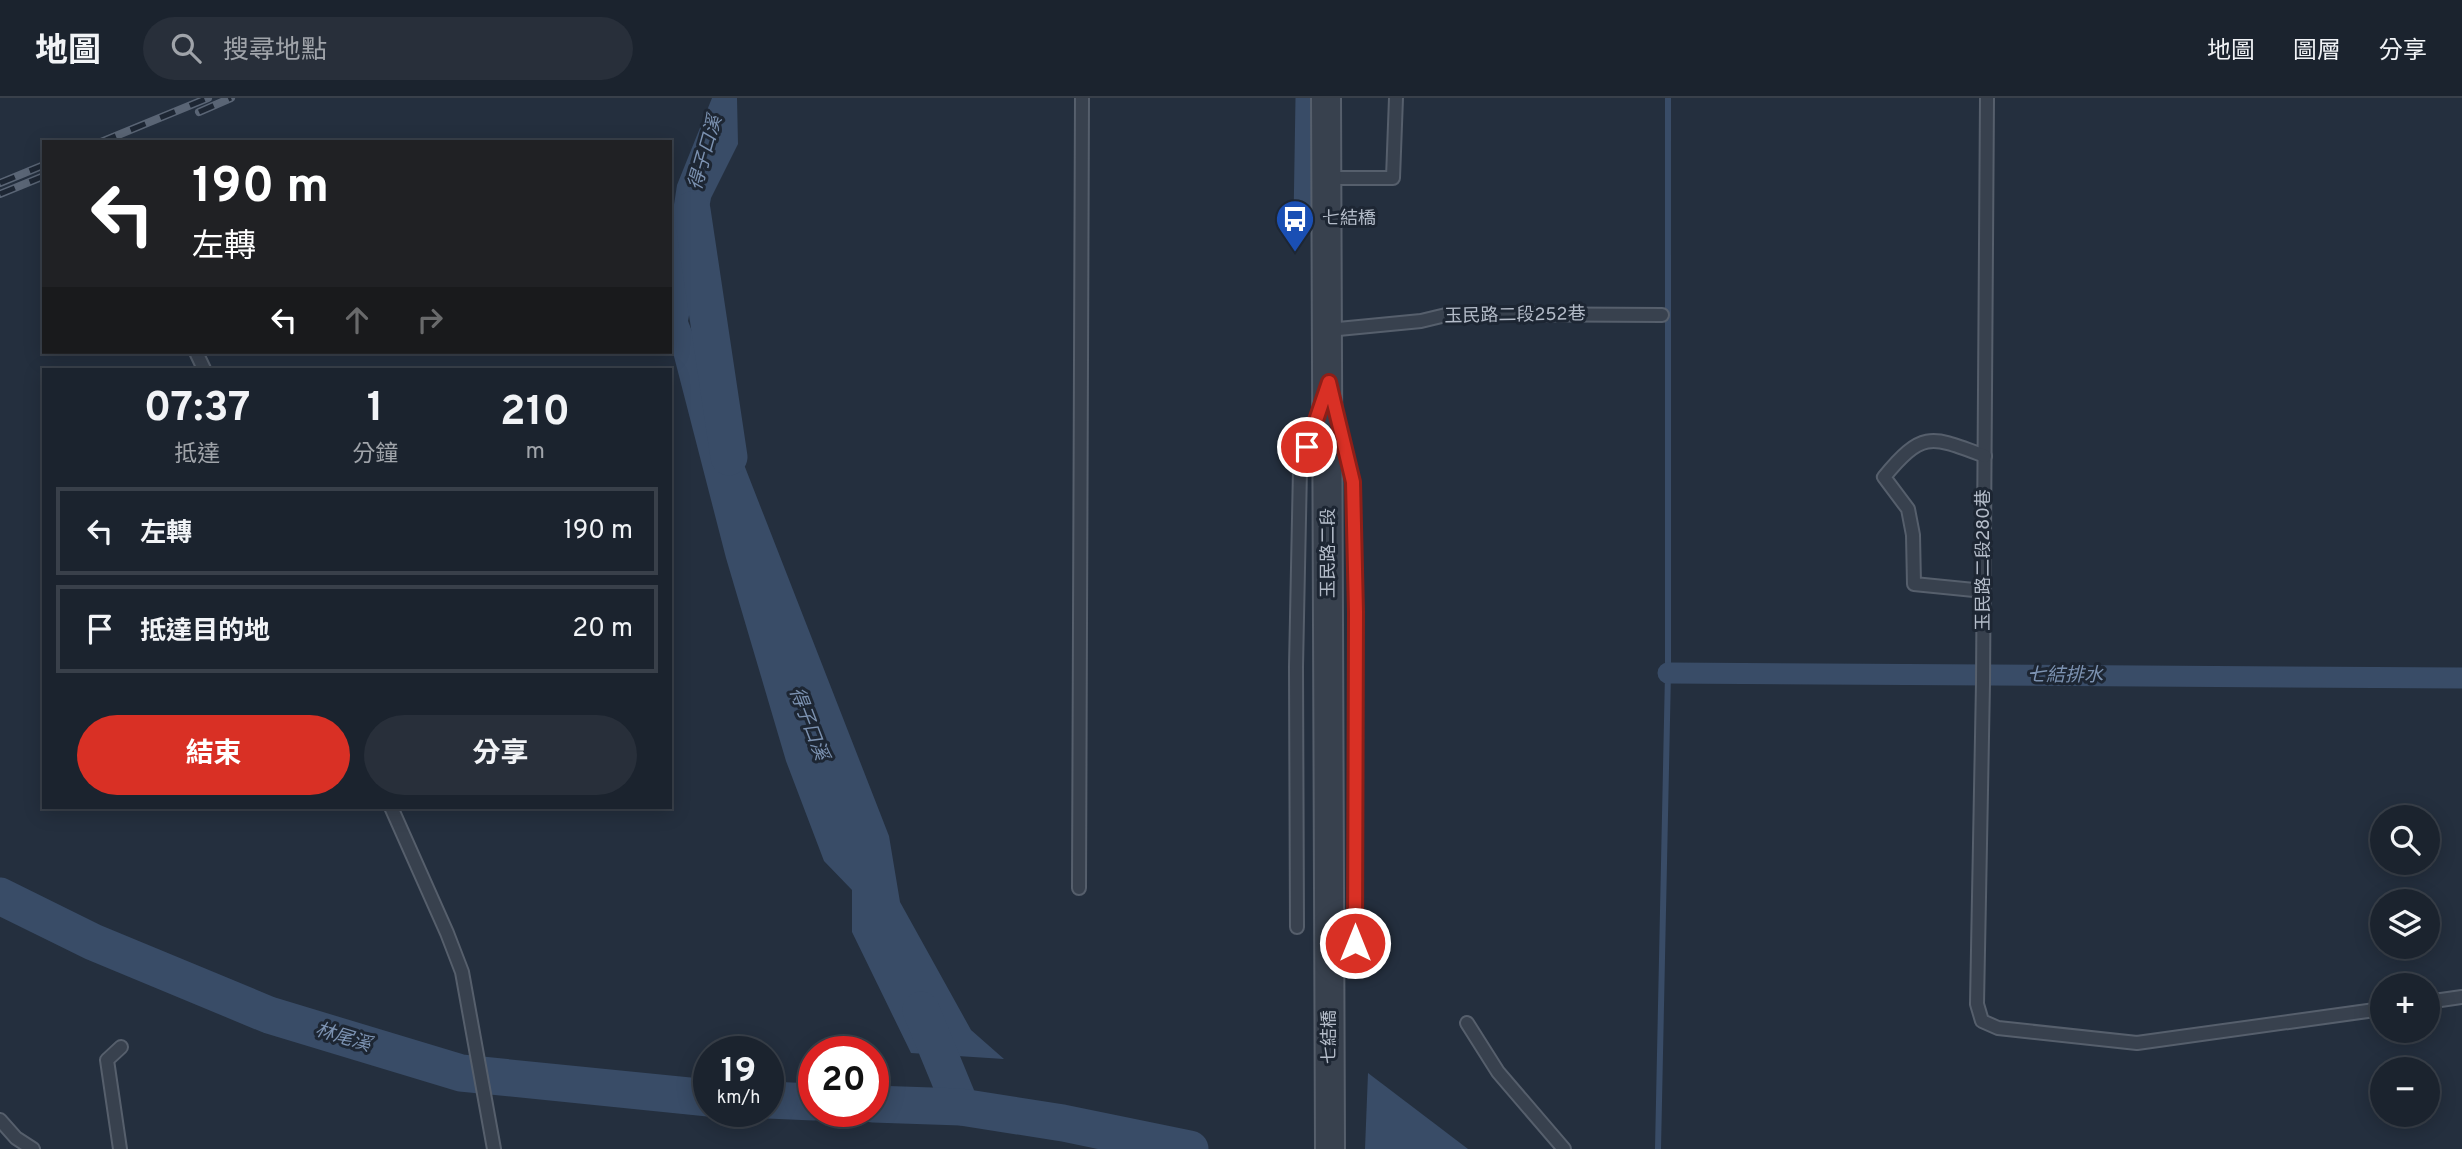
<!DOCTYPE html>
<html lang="zh-TW">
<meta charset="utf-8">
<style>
:root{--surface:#1b232e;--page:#282f3a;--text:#f1f3f6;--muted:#a0a4aa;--line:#39404a;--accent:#d93025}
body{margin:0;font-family:Overpass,"Noto Sans TC",sans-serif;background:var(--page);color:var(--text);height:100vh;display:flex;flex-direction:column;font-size:26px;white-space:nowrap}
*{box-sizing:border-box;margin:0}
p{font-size:23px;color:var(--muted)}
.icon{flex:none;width:38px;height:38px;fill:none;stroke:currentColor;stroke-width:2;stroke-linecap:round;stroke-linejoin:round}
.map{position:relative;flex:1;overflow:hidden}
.sheet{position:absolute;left:42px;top:270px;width:630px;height:441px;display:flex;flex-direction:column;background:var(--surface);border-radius:0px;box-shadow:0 4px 18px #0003,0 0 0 2px var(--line)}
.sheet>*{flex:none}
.banner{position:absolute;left:42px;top:42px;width:630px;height:214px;border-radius:0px;box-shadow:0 4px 18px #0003,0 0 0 2px var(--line);background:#202124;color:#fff;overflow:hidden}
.fabs{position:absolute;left:2370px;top:707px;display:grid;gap:14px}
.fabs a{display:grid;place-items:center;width:70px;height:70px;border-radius:50%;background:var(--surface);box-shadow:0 4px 18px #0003,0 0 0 2px var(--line);font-size:35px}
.speed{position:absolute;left:693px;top:938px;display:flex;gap:14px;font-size:35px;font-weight:700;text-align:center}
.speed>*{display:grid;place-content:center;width:91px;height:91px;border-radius:50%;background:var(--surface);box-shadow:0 4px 18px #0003,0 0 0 2px var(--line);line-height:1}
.speed small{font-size:18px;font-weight:400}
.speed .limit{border:10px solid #d22;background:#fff;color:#111}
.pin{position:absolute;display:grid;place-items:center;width:60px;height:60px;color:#fff;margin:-30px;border:4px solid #fff;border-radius:50%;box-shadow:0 2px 7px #0007}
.me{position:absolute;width:77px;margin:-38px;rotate:0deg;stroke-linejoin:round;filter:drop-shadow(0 0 5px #0008)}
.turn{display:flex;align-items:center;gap:24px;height:147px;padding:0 35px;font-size:32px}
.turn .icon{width:91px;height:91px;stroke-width:2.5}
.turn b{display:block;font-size:49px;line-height:60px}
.lanes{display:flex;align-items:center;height:66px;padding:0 35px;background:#0003;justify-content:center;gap:35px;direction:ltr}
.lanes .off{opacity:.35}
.eta{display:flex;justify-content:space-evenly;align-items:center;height:119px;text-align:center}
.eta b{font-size:42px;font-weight:700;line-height:49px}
.button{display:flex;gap:14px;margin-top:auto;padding:14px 35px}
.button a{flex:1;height:80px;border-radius:42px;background:var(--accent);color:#fff;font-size:28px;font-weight:700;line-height:80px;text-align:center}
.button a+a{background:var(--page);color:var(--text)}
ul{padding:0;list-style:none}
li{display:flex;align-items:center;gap:21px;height:88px;margin:0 14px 10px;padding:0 21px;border:4px solid var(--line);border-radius:0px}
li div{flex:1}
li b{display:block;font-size:26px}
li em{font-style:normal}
header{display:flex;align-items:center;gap:42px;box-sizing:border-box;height:98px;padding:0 35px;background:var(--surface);border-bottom:2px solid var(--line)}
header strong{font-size:33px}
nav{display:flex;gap:38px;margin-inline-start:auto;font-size:24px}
.search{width:490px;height:63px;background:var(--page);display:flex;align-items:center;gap:18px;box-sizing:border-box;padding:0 24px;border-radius:38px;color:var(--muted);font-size:26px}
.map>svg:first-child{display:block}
</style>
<header>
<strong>地圖</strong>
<div class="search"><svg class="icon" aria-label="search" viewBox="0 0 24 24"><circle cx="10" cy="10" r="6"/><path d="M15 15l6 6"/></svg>搜尋地點</div>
<nav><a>地圖</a><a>圖層</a><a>分享</a></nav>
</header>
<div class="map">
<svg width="2462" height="1051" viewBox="0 0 2462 1051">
<rect width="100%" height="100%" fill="#242f3e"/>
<g fill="#394c67">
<path d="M712,0H737L738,46L711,100L688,223L889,738L900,804L971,932L1004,961L911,955L852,834V792L824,763L786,663L726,460L670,243V133L677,87Z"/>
<path d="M1368,975L1468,1051H1365Z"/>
</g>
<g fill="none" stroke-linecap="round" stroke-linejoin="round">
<path stroke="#394c67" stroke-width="6" d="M1658,1051L1668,575V0"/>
<g stroke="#394c67" stroke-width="21">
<path d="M1304,123L1306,0"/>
<path d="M1668,575L2462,580"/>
</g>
<g stroke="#394c67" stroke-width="37">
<path d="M692,112L729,359"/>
<path d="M0,798L93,844L269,917L461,975L709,1000"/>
<path d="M921,912L961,1009"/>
<path d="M768,1002L814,1004"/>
<path d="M873,1006L961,1009L1063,1025L1190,1051"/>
</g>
<g stroke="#565f6c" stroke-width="16">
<g id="service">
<path d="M1987,0L1983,585L1977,906L1982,923L1998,930L2137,945L2382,911"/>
<path d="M1326,80H1393L1396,0"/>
<path d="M1328,232L1421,223L1450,216L1662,217"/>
<path d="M196,254L204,271"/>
<path d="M1338,322L1353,384L1356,514L1355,845"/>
<path d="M1984,493L1914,486L1913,437L1908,411L1884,379C1923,332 1931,338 1985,358"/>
<path d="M391,709L447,835L462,874L494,1051"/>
<path d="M1079,790L1082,0"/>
<path d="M1297,829L1296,569L1300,371L1318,318"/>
<path d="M2427,904L2462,899"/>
<path d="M1467,925L1498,974L1564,1051"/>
<path d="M0,1022L16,1040L33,1051"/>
<path d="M120,1051L107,962L121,949"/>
</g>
</g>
<g stroke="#565f6c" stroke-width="32">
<path id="tertiary" d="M1326,0L1330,1051"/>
</g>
<use href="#service" stroke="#38414e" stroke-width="12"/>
<use href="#tertiary" stroke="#38414e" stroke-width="28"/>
<g stroke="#5a6575" stroke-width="8">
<g id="rail">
<path d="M199,14L231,0"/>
<path d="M101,44L208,0"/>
<path d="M0,85L44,67"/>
<path d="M0,96L44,78"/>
</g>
</g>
<use href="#rail" stroke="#1d2633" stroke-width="5" stroke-dasharray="16" stroke-linecap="butt"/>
</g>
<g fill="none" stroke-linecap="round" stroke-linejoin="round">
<g stroke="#8d1f18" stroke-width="18">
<path id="route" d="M1307,349L1329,284L1353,384L1356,514L1355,845"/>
</g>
<use href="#route" stroke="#d93025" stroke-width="12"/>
</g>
<defs>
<g id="bus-pin" transform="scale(2.0125)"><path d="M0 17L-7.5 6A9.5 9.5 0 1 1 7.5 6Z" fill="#1a4fb4" stroke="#1d2633"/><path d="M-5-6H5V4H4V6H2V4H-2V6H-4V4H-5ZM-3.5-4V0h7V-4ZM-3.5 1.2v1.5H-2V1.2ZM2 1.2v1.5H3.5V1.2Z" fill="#fff"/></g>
</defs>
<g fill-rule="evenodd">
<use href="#bus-pin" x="1295" y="121"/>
</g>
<g text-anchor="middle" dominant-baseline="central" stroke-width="6" stroke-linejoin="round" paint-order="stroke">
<g font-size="18" fill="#b4bcc9" stroke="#1d2633" text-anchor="start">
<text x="1322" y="121">七結橋</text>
</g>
<g font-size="18" fill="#b4bcc9" stroke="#1d2633">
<text transform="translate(1515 218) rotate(-1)">玉民路二段252巷</text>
<text transform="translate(1329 455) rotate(-90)">玉民路二段</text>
<text transform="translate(1984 462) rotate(-90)">玉民路二段280巷</text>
<text transform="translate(1330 939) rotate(-90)">七結橋</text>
</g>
<g font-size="19" font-style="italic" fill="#7c92b1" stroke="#1d2633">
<text transform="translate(706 55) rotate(-74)">得子口溪</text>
<text x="2065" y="578">七結排水</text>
<text transform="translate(808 626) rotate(69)">得子口溪</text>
<text transform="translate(343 940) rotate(17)">林尾溪</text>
</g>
</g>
</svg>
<div class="fabs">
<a><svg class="icon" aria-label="search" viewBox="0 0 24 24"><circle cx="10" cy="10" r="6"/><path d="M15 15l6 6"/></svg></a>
<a><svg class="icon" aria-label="layers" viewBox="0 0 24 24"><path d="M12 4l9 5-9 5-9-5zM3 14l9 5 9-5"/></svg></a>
<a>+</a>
<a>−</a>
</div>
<div class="speed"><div>19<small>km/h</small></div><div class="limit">20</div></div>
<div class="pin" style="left:1307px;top:349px;background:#d93025"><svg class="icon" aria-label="arrive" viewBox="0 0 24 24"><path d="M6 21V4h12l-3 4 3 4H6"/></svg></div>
<svg class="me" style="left:1355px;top:845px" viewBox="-20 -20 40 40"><circle r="17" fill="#d93025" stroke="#fff" stroke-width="3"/><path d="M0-11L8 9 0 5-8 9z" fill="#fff"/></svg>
<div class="banner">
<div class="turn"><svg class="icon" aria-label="left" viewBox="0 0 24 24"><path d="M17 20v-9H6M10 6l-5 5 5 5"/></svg><div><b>190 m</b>左轉</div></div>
<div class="lanes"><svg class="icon" aria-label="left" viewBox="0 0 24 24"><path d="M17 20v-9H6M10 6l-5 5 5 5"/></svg><svg class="icon off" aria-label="ahead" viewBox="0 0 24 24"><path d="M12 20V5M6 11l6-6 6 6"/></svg><svg class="icon off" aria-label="right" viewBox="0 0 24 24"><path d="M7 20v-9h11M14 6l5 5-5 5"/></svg></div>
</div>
<section class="sheet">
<div class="eta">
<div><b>07:37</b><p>抵達</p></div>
<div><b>1</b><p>分鐘</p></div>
<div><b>210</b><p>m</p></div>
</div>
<ul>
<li><svg class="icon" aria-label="left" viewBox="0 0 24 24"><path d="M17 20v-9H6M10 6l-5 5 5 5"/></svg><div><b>左轉</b></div><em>190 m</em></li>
<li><svg class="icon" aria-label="arrive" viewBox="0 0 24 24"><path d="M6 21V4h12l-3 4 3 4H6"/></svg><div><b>抵達目的地</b></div><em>20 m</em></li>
</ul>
<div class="button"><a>結束</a><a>分享</a></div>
</section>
</div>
